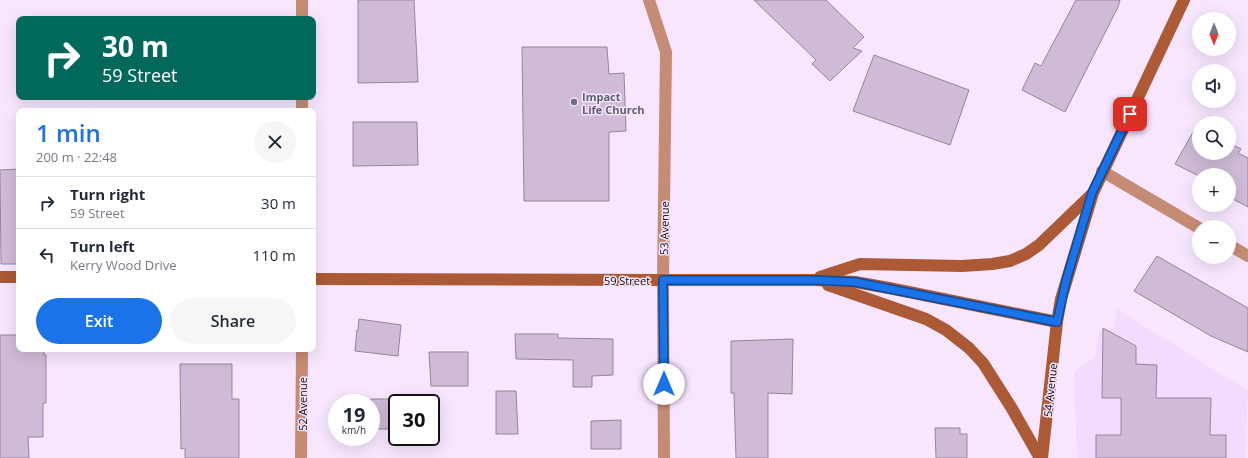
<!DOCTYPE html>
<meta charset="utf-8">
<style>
:root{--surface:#fff;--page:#f6f6f7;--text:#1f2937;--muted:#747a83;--line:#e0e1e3;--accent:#1a73e8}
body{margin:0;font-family:"Open Sans",sans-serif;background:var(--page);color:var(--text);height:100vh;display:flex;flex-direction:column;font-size:15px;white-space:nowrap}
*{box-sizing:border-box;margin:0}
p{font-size:13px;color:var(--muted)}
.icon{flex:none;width:22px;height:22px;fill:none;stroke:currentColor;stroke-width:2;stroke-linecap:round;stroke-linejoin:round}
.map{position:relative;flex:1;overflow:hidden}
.panel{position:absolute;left:16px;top:108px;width:300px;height:244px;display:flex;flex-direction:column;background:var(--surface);border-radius:8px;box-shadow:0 4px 16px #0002}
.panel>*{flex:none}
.banner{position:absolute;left:16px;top:16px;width:300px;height:84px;border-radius:8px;box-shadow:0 4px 16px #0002;background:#00695c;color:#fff;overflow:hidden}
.needle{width:26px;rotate:180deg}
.fabs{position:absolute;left:1192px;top:12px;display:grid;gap:8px}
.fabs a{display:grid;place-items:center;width:44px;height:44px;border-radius:50%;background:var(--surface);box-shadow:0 4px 16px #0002;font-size:20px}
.speed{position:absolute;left:328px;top:394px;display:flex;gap:8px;font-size:20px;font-weight:700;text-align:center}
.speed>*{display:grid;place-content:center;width:52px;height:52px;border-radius:50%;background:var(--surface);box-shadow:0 4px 16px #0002;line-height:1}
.speed small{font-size:10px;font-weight:400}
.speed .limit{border:2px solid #111;border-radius:6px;background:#fff;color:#111}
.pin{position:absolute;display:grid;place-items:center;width:34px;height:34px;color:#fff;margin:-17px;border-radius:8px;box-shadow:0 2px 6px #0006}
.me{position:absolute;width:44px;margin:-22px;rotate:0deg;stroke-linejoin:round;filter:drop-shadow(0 0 3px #0008)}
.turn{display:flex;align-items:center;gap:14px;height:84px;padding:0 20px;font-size:18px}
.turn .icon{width:52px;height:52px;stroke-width:2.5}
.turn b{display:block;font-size:28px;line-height:34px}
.round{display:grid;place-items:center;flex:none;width:42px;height:42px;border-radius:21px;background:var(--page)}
.headline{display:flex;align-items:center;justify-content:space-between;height:68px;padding:0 20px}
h1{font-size:24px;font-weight:600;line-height:30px;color:var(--accent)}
.primary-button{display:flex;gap:8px;margin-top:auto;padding:8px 20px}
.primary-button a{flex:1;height:46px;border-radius:24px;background:var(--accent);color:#fff;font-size:16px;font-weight:600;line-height:46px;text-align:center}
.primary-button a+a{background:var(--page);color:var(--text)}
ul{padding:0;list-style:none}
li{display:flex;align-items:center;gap:12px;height:52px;padding:0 20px;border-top:1px solid var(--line)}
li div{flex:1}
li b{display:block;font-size:15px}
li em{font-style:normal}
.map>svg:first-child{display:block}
</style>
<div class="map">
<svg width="1248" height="458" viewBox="0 0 1248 458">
<rect width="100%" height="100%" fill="#f7e6fe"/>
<path fill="#f5daff" d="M1117,309L1248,391L1245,458H1077L1074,372L1095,357L1100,330H1114Z"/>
<g fill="#cfbad7" stroke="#97839f">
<path d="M358,0H414L418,82L358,83Z"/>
<path d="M754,0H826L864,37L853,48L862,51L830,81L812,64L816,60Z"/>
<path d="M1076,0H1120L1118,7L1065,112L1022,90L1035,63L1041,66Z"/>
<path d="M522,47H607L609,74L624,73L626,131L609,132V201H524Z"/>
<path d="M874,55L969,90L950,145L853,111Z"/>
<path d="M353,122H417L418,165L353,166Z"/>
<path d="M1197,125L1199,126V153H1229V143L1241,149L1238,153L1248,158V207L1229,197V175L1199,176L1175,164Z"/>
<path d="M19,169V264H1L0,170Z"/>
<path d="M1157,256L1248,308V352L1211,336L1134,291Z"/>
<path d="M359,319L401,325L398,356L355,351L357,330H358Z"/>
<path d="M1103,328L1136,346V364L1157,365L1156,398H1211L1210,435H1226V458H1096V435H1121V398H1102Z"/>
<path d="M515,334H558V338L613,339V375L592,376V387H573V360L516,359Z"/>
<path d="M0,335H19V349H44V355H46V403H43V437H28L29,458H0Z"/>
<path d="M793,339L792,394L768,393V458H736L734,393H731V341Z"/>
<path d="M429,352H468V386H431Z"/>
<path d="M180,364H232V399H239V458H185V448L181,449Z"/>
<path d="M496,391H516L518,434H496Z"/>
<rect x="371" y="399" width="22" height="30"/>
<path d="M621,420V449H591V421Z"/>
<path d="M935,428H960V434H967V458H936Z"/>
</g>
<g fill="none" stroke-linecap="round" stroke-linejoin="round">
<g stroke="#c58b74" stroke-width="12">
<path d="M302,0V19"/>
<path d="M649,0L666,52L663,280L664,458"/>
<path d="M302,97V111"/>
<path d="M1102,171L1199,228"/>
<path d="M1229,245L1248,256"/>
<path d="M301,458L302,349"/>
</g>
<g stroke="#ac5a35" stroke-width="12">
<path d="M0,277H19"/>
<path d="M820,277L860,264L962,266L992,264L1010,261L1026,254L1039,245L1092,194"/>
<path d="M313,279L663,280H814L855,282L889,288L1057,322"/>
<path d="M828,285L926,319L946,330L969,348L983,363L1011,407L1040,458"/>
<path d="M1042,458L1057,322L1061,299L1093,193L1184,0"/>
</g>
</g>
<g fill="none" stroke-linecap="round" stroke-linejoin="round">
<g stroke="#114b97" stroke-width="10">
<path id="route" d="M664,384L663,280H814L855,282L1057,322L1066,281L1092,193L1130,114"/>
</g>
<use href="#route" stroke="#1a73e8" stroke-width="7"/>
</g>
<circle fill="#6b7280" stroke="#f7e6fe" stroke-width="1.5" cx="574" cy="102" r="4"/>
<g text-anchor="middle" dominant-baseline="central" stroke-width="3" stroke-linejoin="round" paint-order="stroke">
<g font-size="11" font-weight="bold" fill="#5b616d" stroke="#f7e6fe" text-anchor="start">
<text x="582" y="96">Impact<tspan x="582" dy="13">Life Church</tspan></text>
</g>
<g font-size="11" fill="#100913" stroke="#f7e6fe">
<text transform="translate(664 228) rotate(-89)">53 Avenue</text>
<text x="627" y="280">59 Street</text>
<text transform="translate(1050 390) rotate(-84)">54 Avenue</text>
<text transform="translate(302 404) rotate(-90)">52 Avenue</text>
</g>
</g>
</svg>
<div class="fabs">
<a><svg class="needle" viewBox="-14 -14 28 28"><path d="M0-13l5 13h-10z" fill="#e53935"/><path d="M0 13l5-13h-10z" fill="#747a83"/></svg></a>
<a><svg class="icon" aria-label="sound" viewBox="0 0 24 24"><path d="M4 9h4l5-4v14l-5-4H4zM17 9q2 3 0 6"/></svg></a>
<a><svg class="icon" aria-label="search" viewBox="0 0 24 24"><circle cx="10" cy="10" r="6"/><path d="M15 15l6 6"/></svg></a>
<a>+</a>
<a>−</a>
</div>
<div class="speed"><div>19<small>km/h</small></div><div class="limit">30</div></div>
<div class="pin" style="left:1130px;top:114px;background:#d93025"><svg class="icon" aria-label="arrive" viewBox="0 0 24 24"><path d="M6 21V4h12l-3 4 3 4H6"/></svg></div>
<svg class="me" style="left:664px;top:384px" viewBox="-20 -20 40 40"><circle r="19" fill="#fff"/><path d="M0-13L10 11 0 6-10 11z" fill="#1a73e8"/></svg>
<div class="banner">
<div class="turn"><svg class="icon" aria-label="right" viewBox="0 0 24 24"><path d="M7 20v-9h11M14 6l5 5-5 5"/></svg><div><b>30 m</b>59 Street</div></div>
</div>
<section class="panel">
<div class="headline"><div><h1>1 min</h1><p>200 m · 22:48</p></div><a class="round"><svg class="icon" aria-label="close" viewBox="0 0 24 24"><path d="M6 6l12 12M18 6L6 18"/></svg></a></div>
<ul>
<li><svg class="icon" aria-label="right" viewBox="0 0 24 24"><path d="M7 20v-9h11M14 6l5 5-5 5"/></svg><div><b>Turn right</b><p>59 Street</p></div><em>30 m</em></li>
<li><svg class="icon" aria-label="left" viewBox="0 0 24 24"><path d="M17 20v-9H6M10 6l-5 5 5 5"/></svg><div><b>Turn left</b><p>Kerry Wood Drive</p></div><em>110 m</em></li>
</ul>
<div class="primary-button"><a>Exit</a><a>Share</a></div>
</section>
</div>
